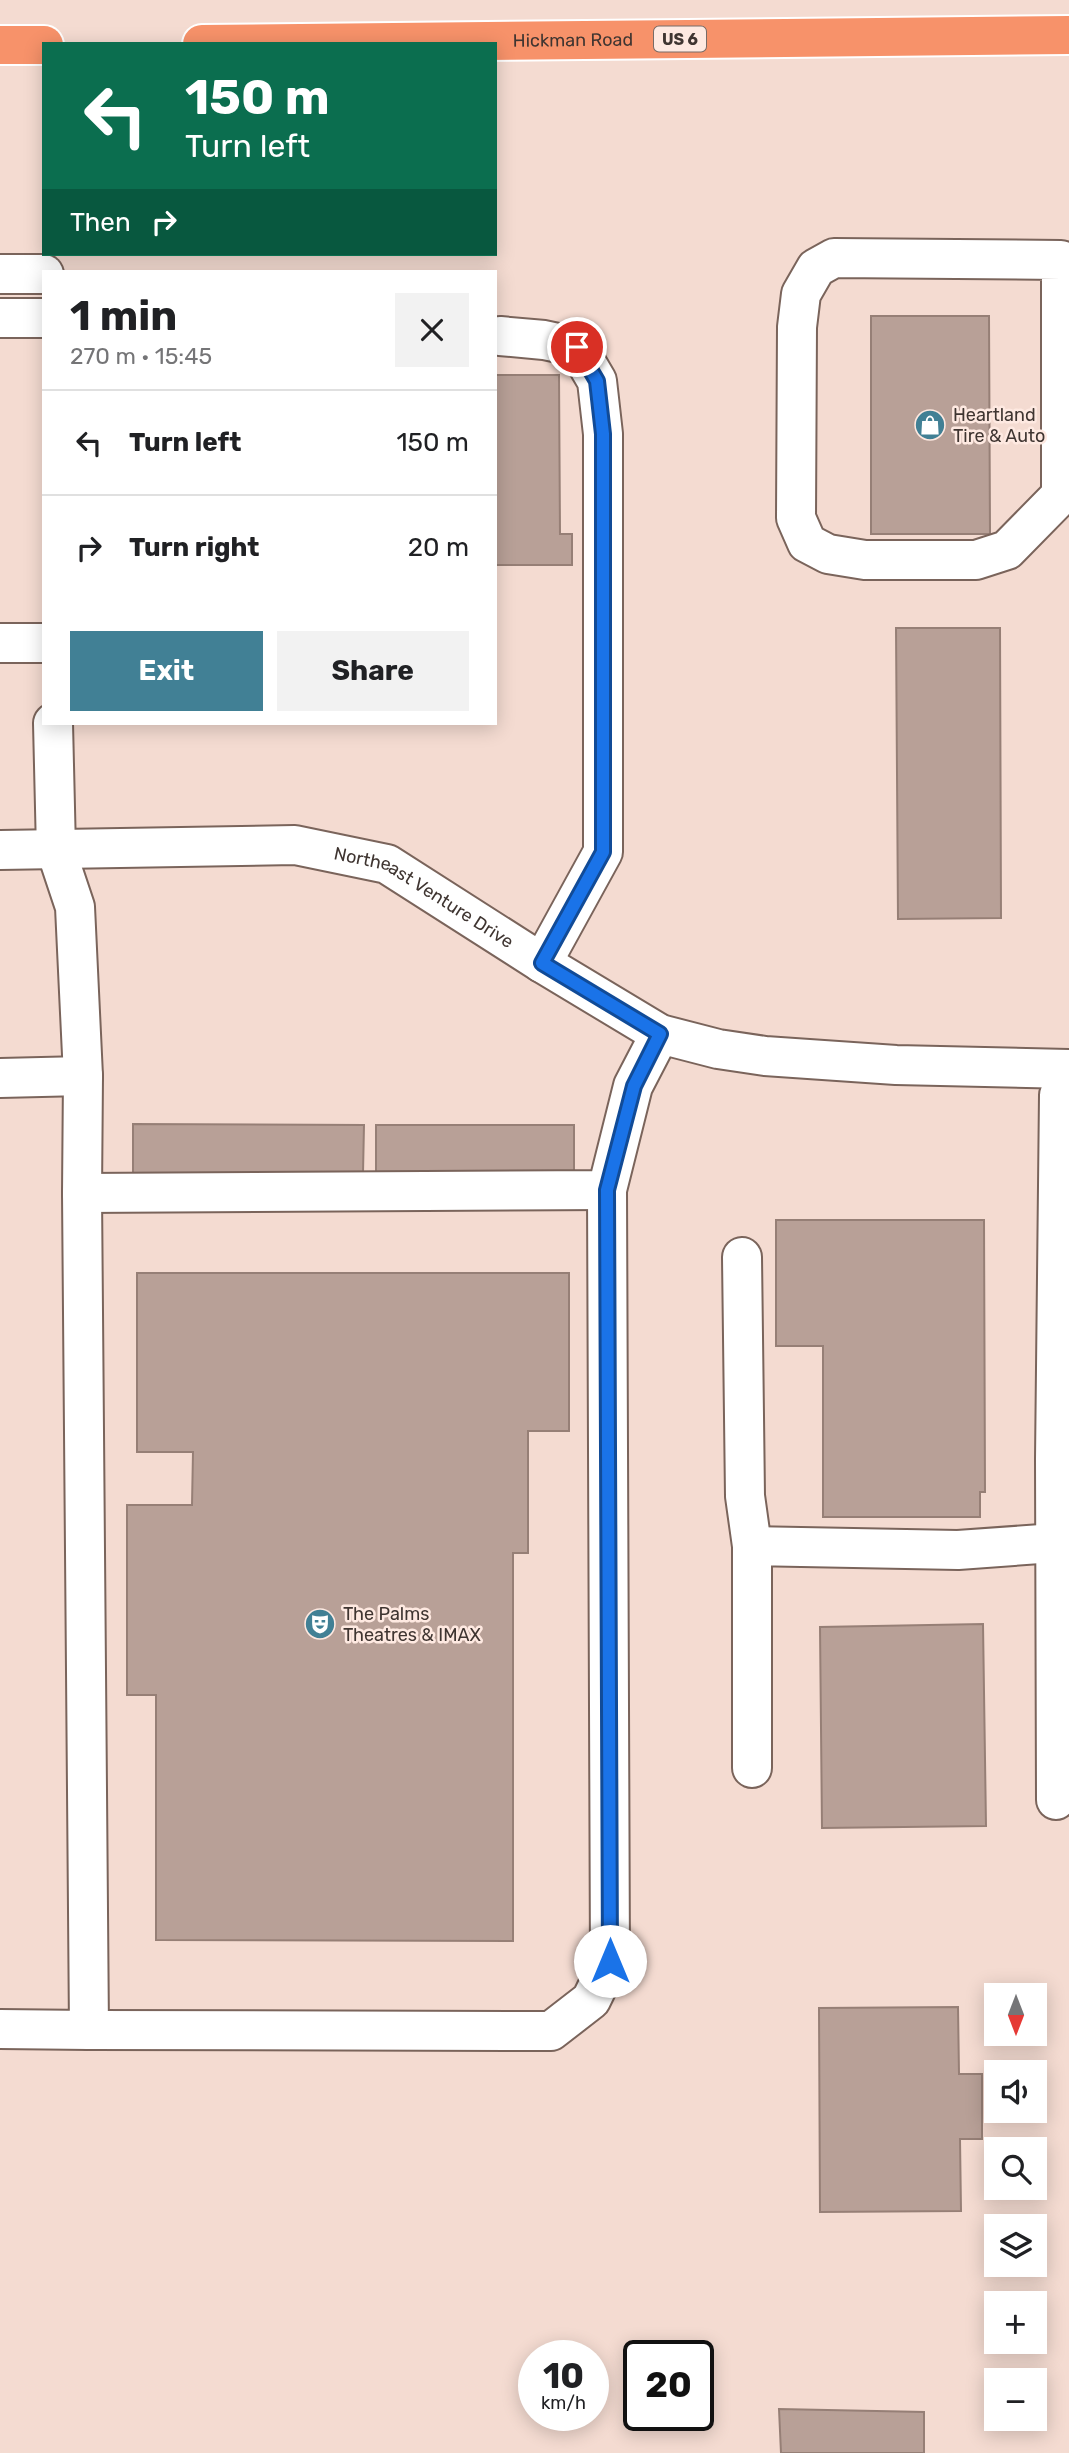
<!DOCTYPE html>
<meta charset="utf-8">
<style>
:root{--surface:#fff;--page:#f2f2f2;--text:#202124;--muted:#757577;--line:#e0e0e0;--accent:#418095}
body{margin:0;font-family:Rubik,sans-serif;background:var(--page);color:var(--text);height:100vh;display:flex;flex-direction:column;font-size:26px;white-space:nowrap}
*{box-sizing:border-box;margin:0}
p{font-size:23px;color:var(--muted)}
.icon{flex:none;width:38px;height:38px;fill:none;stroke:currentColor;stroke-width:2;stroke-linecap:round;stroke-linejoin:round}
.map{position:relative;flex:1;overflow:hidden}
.drawer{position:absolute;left:42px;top:270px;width:455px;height:455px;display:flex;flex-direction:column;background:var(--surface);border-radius:0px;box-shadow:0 4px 18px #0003}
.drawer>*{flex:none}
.guide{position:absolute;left:42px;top:42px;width:455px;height:214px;border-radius:0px;box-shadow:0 4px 18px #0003;background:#0b6e4f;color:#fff;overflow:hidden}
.needle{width:46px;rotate:180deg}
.controls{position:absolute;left:984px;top:1983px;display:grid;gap:14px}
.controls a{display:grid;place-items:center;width:63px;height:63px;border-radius:0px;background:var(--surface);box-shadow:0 4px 18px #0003;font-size:35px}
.speed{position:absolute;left:518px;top:2340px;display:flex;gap:14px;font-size:35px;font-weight:700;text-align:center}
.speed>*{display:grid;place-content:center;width:91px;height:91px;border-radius:50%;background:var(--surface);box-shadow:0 4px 18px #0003;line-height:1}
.speed small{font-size:18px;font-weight:400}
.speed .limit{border:4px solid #111;border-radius:10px;background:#fff;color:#111}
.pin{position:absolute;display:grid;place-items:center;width:60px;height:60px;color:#fff;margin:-30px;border:4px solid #fff;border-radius:50%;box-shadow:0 2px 7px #0007}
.me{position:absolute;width:77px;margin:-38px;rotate:0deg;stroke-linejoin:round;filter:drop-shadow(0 0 5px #0008)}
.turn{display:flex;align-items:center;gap:24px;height:147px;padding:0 28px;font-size:32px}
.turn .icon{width:91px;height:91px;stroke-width:2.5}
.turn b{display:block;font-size:49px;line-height:60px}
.then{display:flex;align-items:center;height:66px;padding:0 28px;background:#0003;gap:14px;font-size:26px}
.round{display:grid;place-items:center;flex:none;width:74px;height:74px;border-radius:0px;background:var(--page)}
.head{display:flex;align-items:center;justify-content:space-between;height:119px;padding:0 28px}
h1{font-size:42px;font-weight:700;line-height:52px}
.primary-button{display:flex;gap:14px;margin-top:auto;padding:14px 28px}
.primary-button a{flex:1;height:80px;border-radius:0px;background:var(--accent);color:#fff;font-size:28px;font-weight:700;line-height:80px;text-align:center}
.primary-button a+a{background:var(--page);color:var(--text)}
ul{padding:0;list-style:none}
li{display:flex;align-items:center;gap:21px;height:105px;padding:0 28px;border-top:2px solid var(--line)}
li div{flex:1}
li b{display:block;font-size:26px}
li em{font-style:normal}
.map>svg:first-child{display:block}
</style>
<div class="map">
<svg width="1069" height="2453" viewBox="0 0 1069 2453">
<rect width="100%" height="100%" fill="#f4dbd1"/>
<g fill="#b8a097" stroke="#967f76" stroke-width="2">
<path d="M871,316H989L990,534H871Z"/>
<path d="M495,375H559L560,534H572V565H495Z"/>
<path d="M896,628H1000L1001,918L898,919Z"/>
<path d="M133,1124L364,1125L363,1173H133Z"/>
<rect x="376" y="1125" width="198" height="48"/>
<path d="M776,1220H984L985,1492H980V1517H823V1346H776Z"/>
<path d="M137,1273H569V1431H528V1553H513V1941L156,1940V1695H127V1505H192L193,1452H137Z"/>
<path d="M983,1624L986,1826L822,1828L820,1627Z"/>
<path d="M958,2007L959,2074H982V2139H960L961,2211L820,2212L819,2008Z"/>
<path d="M779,2409L924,2412V2453H781Z"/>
</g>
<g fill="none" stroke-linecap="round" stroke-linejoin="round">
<g stroke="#7a645b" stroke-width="42">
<g id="minor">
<path d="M0,274H44"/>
<path d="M0,318H44"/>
<path d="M500,336L544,340L577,347L597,381L603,434V852L542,963"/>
<path d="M1061,495V260L834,258L816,268L801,294L797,327L796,518L807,543L828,554L865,560H976L1007,550L1061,495H1069"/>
<path d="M0,643H44"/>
<path d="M53,723L56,850L75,907L83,1076L82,1193L607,1190L633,1086L660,1034"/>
<path id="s1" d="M0,850L295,845L387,864L542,963L660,1034L718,1049L765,1056L896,1065L1069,1069"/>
<path d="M0,1078L83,1076"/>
<path d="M742,1257L745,1496L752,1546"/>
<path d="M752,1768V1546L958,1550L1069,1542"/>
<path d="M1056,1800L1055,1459L1059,1095L1069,1071"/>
<path d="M0,2029L89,2030L82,1193"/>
<path d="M89,2030L551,2031L591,2000L610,1961L607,1190"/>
</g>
</g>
<g stroke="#fff" stroke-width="42">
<g id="highway">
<path id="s2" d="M202,44L1069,35"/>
<path d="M0,45H44"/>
</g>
</g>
<use href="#minor" stroke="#fff" stroke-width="38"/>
<use href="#highway" stroke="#f7926a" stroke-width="38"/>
</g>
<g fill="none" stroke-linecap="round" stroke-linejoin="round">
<g stroke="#114b97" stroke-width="18">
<path id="route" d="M577,347L597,381L603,434V852L542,963L660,1034L634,1086L607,1190L610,1961"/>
</g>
<use href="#route" stroke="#1a73e8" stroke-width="12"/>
</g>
<defs>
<g id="shop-disc" transform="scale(1.575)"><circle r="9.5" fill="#418095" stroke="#fee9e1"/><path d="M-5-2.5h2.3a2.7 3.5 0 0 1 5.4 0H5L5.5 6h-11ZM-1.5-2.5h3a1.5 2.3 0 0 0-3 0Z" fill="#fff"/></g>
<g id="theatre-disc" transform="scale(1.575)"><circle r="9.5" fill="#418095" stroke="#fee9e1"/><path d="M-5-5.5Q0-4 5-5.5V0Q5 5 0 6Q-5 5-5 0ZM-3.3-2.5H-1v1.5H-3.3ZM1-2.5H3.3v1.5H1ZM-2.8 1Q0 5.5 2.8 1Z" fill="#fff"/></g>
</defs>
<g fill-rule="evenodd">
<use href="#shop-disc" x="930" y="425"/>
<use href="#theatre-disc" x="320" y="1624"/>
</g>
<g text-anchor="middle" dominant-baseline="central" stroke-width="5" stroke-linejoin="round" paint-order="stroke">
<rect fill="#fee9e1" stroke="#786b66" stroke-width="2" x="654" y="26.5" width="52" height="25" rx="5"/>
<g font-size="16" font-weight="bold" fill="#3f3531">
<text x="680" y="39">US 6</text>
</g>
<g font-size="18" fill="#3f3531" stroke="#fee9e1">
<text stroke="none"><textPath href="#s2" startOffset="371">Hickman Road</textPath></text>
<text stroke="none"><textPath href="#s1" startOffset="436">Northeast Venture Drive</textPath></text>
</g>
<g font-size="18" fill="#3f3531" stroke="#fee9e1" text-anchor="start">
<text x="953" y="415">Heartland<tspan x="953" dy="21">Tire &amp; Auto</tspan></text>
<text x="343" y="1614">The Palms<tspan x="343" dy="21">Theatres &amp; IMAX</tspan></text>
</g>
</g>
</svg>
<div class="controls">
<a><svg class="needle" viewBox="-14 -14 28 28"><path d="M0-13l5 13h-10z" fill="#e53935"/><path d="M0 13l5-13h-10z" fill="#757577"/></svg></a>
<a><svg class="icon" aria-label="sound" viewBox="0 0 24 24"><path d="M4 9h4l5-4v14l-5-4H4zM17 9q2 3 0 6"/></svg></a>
<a><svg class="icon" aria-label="search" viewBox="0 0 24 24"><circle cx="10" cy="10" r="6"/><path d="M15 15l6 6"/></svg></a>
<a><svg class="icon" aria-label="layers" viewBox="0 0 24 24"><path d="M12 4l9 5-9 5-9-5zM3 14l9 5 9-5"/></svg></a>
<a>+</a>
<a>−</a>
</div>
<div class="speed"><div>10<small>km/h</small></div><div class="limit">20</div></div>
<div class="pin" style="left:577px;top:347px;background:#d93025"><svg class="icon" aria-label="arrive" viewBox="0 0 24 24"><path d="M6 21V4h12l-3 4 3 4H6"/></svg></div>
<svg class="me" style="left:610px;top:1961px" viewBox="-20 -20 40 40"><circle r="19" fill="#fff"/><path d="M0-13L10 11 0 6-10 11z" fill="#1a73e8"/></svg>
<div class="guide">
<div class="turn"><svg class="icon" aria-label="left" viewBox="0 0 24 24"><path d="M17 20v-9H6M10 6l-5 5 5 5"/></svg><div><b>150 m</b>Turn left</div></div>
<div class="then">Then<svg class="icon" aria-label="right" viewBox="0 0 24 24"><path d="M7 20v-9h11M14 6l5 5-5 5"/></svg></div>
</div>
<section class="drawer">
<div class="head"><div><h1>1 min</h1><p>270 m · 15:45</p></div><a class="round"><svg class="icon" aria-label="close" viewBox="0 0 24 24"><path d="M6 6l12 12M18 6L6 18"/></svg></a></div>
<ul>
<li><svg class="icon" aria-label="left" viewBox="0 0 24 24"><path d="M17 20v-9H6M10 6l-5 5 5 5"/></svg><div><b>Turn left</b></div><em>150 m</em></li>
<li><svg class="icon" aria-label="right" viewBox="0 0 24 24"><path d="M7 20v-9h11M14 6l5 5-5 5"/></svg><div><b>Turn right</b></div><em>20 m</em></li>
</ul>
<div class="primary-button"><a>Exit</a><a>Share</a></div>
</section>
</div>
